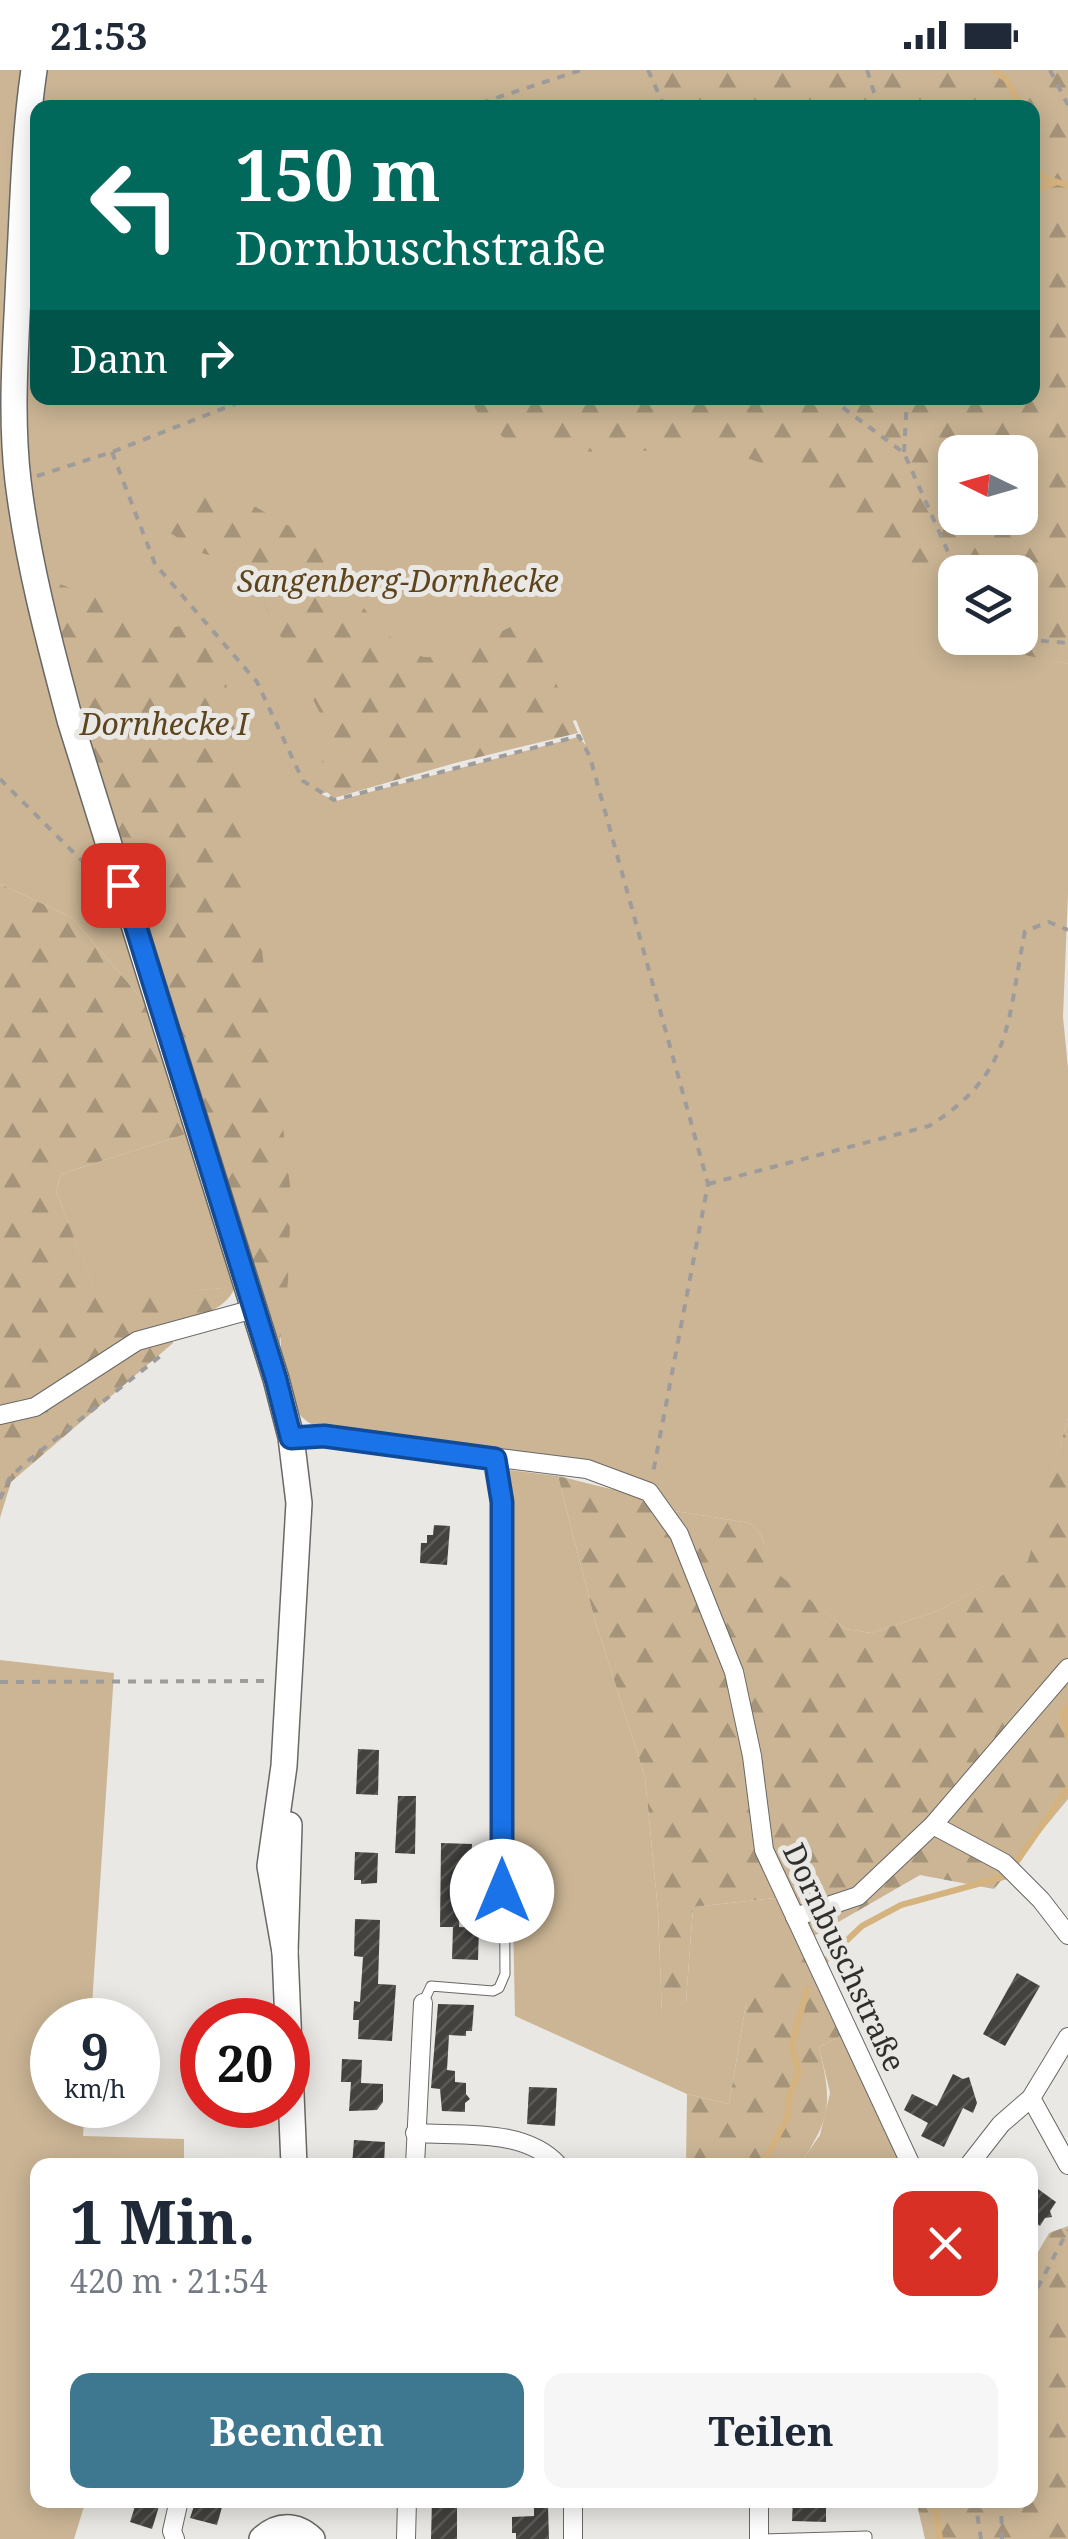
<!DOCTYPE html>
<html lang="de">
<meta charset="utf-8">
<style>
:root{--surface:#fff;--page:#f6f6f7;--text:#1f2937;--muted:#747a83;--accent:#3d7790}
body{margin:0;font-family:"Noto Serif",serif;background:var(--page);color:var(--text);height:100vh;display:flex;flex-direction:column;font-size:38px;white-space:nowrap}
*{box-sizing:border-box;margin:0}
p{font-size:32px;color:var(--muted)}
.icon{flex:none;width:55px;height:55px;fill:none;stroke:currentColor;stroke-width:2;stroke-linecap:round;stroke-linejoin:round}
.map{position:relative;flex:1;overflow:hidden}
.sheet{position:absolute;left:30px;top:2088px;width:1008px;height:350px;display:flex;flex-direction:column;background:var(--surface);border-radius:20px;box-shadow:0 5px 25px #0003}
.sheet>*{flex:none}
.top-card{position:absolute;left:30px;top:30px;width:1010px;height:305px;border-radius:20px;box-shadow:0 5px 25px #0003;background:#00695c;color:#fff;overflow:hidden}
.needle{width:65px;rotate:275deg}
.tools{position:absolute;left:938px;top:365px;display:grid;gap:20px}
.tools a{display:grid;place-items:center;width:100px;height:100px;border-radius:20px;background:var(--surface);box-shadow:0 5px 25px #0003;font-size:50px}
.speed{position:absolute;left:30px;top:1928px;display:flex;gap:20px;font-size:50px;font-weight:700;text-align:center}
.speed>*{display:grid;place-content:center;width:130px;height:130px;border-radius:50%;background:var(--surface);box-shadow:0 5px 25px #0003;line-height:1}
.speed small{font-size:25px;font-weight:400}
.speed .limit{border:15px solid #d22;background:#fff;color:#111}
.pin{position:absolute;display:grid;place-items:center;width:85px;height:85px;color:#fff;margin:-42px;border-radius:20px;box-shadow:0 5px 15px #0006}
.me{position:absolute;width:110px;margin:-55px;rotate:0deg;stroke-linejoin:round;filter:drop-shadow(0 0 8px #0008)}
.turn{display:flex;align-items:center;gap:35px;height:210px;padding:0 40px;font-size:45px}
.turn .icon{width:130px;height:130px;stroke-width:2.5}
.turn b{display:block;font-size:70px;line-height:85px}
.then{display:flex;align-items:center;height:95px;padding:0 40px;background:#0003;gap:20px;font-size:38px}
.round{display:grid;place-items:center;flex:none;width:105px;height:105px;border-radius:20px;background:var(--page)}
.head{display:flex;align-items:center;justify-content:space-between;height:170px;padding:0 40px}
h1{font-size:60px;font-weight:700;line-height:75px}
.cta{display:flex;gap:20px;margin-top:auto;padding:20px 40px}
.cta a{flex:1;height:115px;border-radius:20px;background:var(--accent);color:#fff;font-size:40px;font-weight:700;line-height:115px;text-align:center}
.cta a+a{background:var(--page);color:var(--text)}
.status{display:flex;justify-content:space-between;align-items:center;height:70px;padding:0 50px;background:var(--surface);direction:ltr}
.status svg{height:28px;fill:currentColor}
.map>svg:first-child{display:block}
</style>
<div class="status"><b>21:53</b><svg viewBox="0 0 49 12"><path d="M0 12V9h3v3zM5 12V6h3v6zM10 12V3h3v9zM15 12V0h3v12zM26 1h20v11H26zM47 4h2v5h-2z"/></svg></div>
<div class="map">
<svg width="1068" height="2469" viewBox="0 0 1068 2469">
<defs>
<pattern id="forest-firs" width="22" height="20" patternUnits="userSpaceOnUse" patternTransform="scale(2.5)"><rect width="22" height="20" fill="#cbb595"/><path d="M5 1l3.5 6h-7zM16 11l3.5 6h-7z" fill="#a5947a"/></pattern>
<pattern id="building-hatch" width="6" height="6" patternUnits="userSpaceOnUse" patternTransform="scale(2.5)"><rect width="6" height="6" fill="#43423f"/><path d="M-1 1l2-2M0 6l6-6M5 7l2-2" fill="none" stroke="#5c5b59"/></pattern>
</defs>
<rect width="100%" height="100%" fill="#eae8e4"/>
<g fill="#cbb595" fill-rule="evenodd">
<path d="M0,0H25L6,376L149,937L71,847L0,814Z"/>
<path d="M43,0H1068V585L1041,588L1068,594V824L1063,947L1068,998V1348L1029,1491L940,1540L871,1563L846,1559L776,1503L761,1465L750,1453L675,1441L639,1409L605,1396L332,1360C319,1357 311,1356 302,1347C288,1332 279,1287 281,1267L41,507L24,375V293L37,41L38,328H1032V38L38,37ZM955,382H1020V448H955ZM955,502H1020V568H955ZM576,650L586,675L578,667L336,731L321,724Z"/>
<path d="M189,1063L235,1217L98,1229L56,1121L61,1104Z"/>
<path d="M509,1400L558,1406L594,1547L645,1707L658,1841L662,1944L686,1931L693,1837L775,1828L802,1873L746,1934L729,2034L687,2024L515,1946L504,1416Z"/>
<path d="M0,1590L114,1603L91,1950H52V2035H85L83,2066L184,2069V2095H38V2430H86L74,2469H0Z"/>
<path d="M843,1965L904,2095H799L820,2065L830,2023L819,1977Z"/>
</g>
<g fill="url(#forest-firs)" fill-rule="evenodd">
<path d="M652,0H1068V594L972,574L965,568H1020V502H955V557L843,440L793,404L715,377L601,383L507,371L478,343L469,328H1032V38L665,37ZM1020,382V448H955V382Z"/>
<path d="M202,416L222,418L305,465L384,563L423,587H435L474,576L512,556L541,579L578,663L455,693L334,728L323,719L321,645L244,495L198,482L159,455L182,429Z"/>
<path d="M41,507L175,557L199,553L220,579L252,757L239,778L241,802L262,880L291,1124L288,1212L279,1279L129,810Z"/>
<path d="M0,814L71,847L149,937L189,1063L61,1104L56,1121L98,1228L235,1217C226,1242 191,1248 168,1257L173,1273L11,1412L0,1448Z"/>
<path d="M1068,1348V1729L994,1819L920,1805L802,1873L843,1965L819,1977C832,2032 832,2048 799,2095H686L687,2024L729,2034L746,1934L777,1885L801,1873L775,1828L693,1837L686,1931L662,1945L658,1841L645,1707L594,1547L558,1406L627,1423L675,1441L750,1453L761,1465L777,1503L846,1559L871,1563L940,1540L1028,1491Z"/>
<path d="M1068,2156V2469H925L916,2430H1030V2196L1049,2163Z"/>
</g>
<g fill="none" stroke-linecap="round" stroke-linejoin="round">
<g stroke="#d5b37f" stroke-width="6">
<path d="M993,0L1006,9L1022,38"/>
<path d="M1032,96L1044,108L1068,115"/>
<path d="M1032,121L1055,113"/>
<path d="M1068,1635L1063,1643L1068,1668"/>
<path d="M826,1890L862,1856L901,1835L1007,1806L1068,1718"/>
<path d="M762,2095L787,2049L790,2023L799,2003L792,1976L807,1919"/>
<path d="M934,2430L940,2469"/>
</g>
</g>
<g fill="url(#building-hatch)">
<path d="M434,1455L450,1456L447,1495L420,1493L421,1473H427V1465H433Z"/>
<path d="M358,1679L379,1680L378,1725L356,1724Z"/>
<path d="M398,1726H416L415,1784L395,1783Z"/>
<path d="M441,1773L472,1774L471,1813L460,1812L459,1857L479,1858L478,1890L452,1889L453,1857H440Z"/>
<path d="M355,1782L378,1783L377,1813L361,1814V1810H354Z"/>
<path d="M355,1849L380,1850L378,1914L396,1915L392,1971L358,1969L359,1950H353L354,1931L360,1932L363,1887L354,1886Z"/>
<path d="M1017,1903L1040,1916L1005,1976L983,1964Z"/>
<path d="M438,1934L474,1935L472,1961H466V1966L449,1965L447,2000L455,2001V2012L466,2013V2024L470,2029L465,2033V2042L442,2041L440,2019L431,2018Z"/>
<path d="M342,1989L362,1990L361,2013L383,2014V2032L377,2040L349,2041L351,2012H341Z"/>
<path d="M953,2004L963,2009L969,2007L977,2033L973,2043L963,2038L944,2077L921,2066L928,2053L904,2040L912,2024L937,2036Z"/>
<path d="M529,2017L557,2018L555,2056L527,2054Z"/>
<path d="M354,2070L385,2072L384,2095H352Z"/>
<path d="M1038,2119L1056,2132L1050,2141L1052,2147L1045,2148L1040,2156L1030,2149V2130Z"/>
<path d="M137,2430H161L152,2459L130,2452Z"/>
<path d="M196,2430H219L222,2437L217,2455L190,2448Z"/>
<path d="M432,2430H457V2469H431Z"/>
<path d="M793,2430H826V2452L792,2451Z"/>
<path d="M534,2437H548L549,2469H516V2463H512V2447L534,2446Z"/>
</g>
<g fill="none" stroke-linecap="round" stroke-linejoin="round">
<g stroke="#6a6865" stroke-width="11">
<g id="service">
<path d="M423,1933L431,1916L493,1921L499,1918L505,1904L502,1432L495,1389"/>
<path d="M759,2469L867,2466V2469"/>
</g>
</g>
<g stroke="#6a6865" stroke-width="20">
<g id="minor">
<path d="M0,1345L35,1337L137,1271L254,1239"/>
<path d="M291,1367L324,1366L587,1399L649,1422L679,1464L734,1602L752,1686L764,1780L911,2095"/>
<path d="M933,1755L1004,1793L1041,1830L1068,1865"/>
<path d="M795,1847L858,1826L933,1755L1068,1598"/>
<path d="M1031,2028L1068,2095"/>
<path d="M415,2063C461,2066 525,2058 558,2095"/>
<path d="M415,2095L423,1933"/>
<path d="M969,2095L1001,2054L1031,2028L1068,1967"/>
<path d="M759,2430V2469"/>
<path d="M175,2469L172,2461L179,2430"/>
<path d="M406,2469L407,2430"/>
<path d="M573,2469V2430"/>
</g>
</g>
<g stroke="#6a6865" stroke-width="28">
<g id="secondary">
<path d="M34,0C24,68 23,137 19,205C16,274 10,343 18,411C28,493 49,571 70,650L276,1309L291,1367L299,1433L284,1696L270,1796L285,1882"/>
<path d="M289,1755L285,1882L294,2095"/>
<path d="M262,2469C278,2454 296,2454 312,2469"/>
</g>
</g>
<g stroke="#9e9c9a" stroke-width="4" stroke-dasharray="8 8" stroke-linecap="butt">
<path d="M648,0L665,38"/>
<path d="M867,0L879,38"/>
<path d="M1050,0L1068,35"/>
<path d="M466,38L581,0"/>
<path d="M830,328L904,383L957,502"/>
<path d="M112,382L155,494L257,612L303,711L334,730L579,666L590,687L708,1114L653,1403"/>
<path d="M904,382L907,328"/>
<path d="M37,406L112,382L250,328"/>
<path d="M1009,568L1068,573"/>
<path d="M0,709L95,804"/>
<path d="M708,1114L929,1056C1014,1003 1007,950 1025,861L1049,852L1068,860"/>
<path d="M0,1429L9,1409L24,1394L163,1284"/>
<path d="M0,1612L269,1611"/>
<path d="M1030,2232L1068,2160"/>
<path d="M975,2430L981,2469"/>
<path d="M1001,2430L1002,2469"/>
</g>
<use href="#service" stroke="#fff" stroke-width="9"/>
<use href="#minor" stroke="#fff" stroke-width="18"/>
<use href="#secondary" stroke="#fff" stroke-width="25"/>
</g>
<g fill="none" stroke-linecap="round" stroke-linejoin="round">
<g stroke="#114b97" stroke-width="25">
<path id="route" d="M123,815L276,1309L291,1368L324,1366L495,1389L502,1432V1821"/>
</g>
<use href="#route" stroke="#1a73e8" stroke-width="18"/>
</g>
<g text-anchor="middle" dominant-baseline="central" stroke-width="10" stroke-linejoin="round" paint-order="stroke">
<g font-size="30" font-style="italic" fill="#5d441c" stroke="#eae8e4">
<text x="398" y="510">Sangenberg-Dornhecke</text>
<text x="164" y="653">Dornhecke I</text>
</g>
<g font-size="30" fill="#302f2e" stroke="#eae8e4">
<text transform="translate(845 1887) rotate(65)">Dornbuschstraße</text>
</g>
</g>
</svg>
<div class="tools">
<a><svg class="needle" viewBox="-14 -14 28 28"><path d="M0-13l5 13h-10z" fill="#e53935"/><path d="M0 13l5-13h-10z" fill="#747a83"/></svg></a>
<a><svg class="icon" aria-label="layers" viewBox="0 0 24 24"><path d="M12 4l9 5-9 5-9-5zM3 14l9 5 9-5"/></svg></a>
</div>
<div class="speed"><div>9<small>km/h</small></div><div class="limit">20</div></div>
<div class="pin" style="left:123px;top:815px;background:#d93025"><svg class="icon" aria-label="arrive" viewBox="0 0 24 24"><path d="M6 21V4h12l-3 4 3 4H6"/></svg></div>
<svg class="me" style="left:502px;top:1821px" viewBox="-20 -20 40 40"><circle r="19" fill="#fff"/><path d="M0-13L10 11 0 6-10 11z" fill="#1a73e8"/></svg>
<div class="top-card">
<div class="turn"><svg class="icon" aria-label="left" viewBox="0 0 24 24"><path d="M17 20v-9H6M10 6l-5 5 5 5"/></svg><div><b>150 m</b>Dornbuschstraße</div></div>
<div class="then">Dann<svg class="icon" aria-label="right" viewBox="0 0 24 24"><path d="M7 20v-9h11M14 6l5 5-5 5"/></svg></div>
</div>
<section class="sheet">
<div class="head"><div><h1>1 Min.</h1><p>420 m · 21:54</p></div><a class="round" style="background:#d93025;color:#fff"><svg class="icon" aria-label="close" viewBox="0 0 24 24"><path d="M6 6l12 12M18 6L6 18"/></svg></a></div>
<div class="cta"><a>Beenden</a><a>Teilen</a></div>
</section>
</div>
